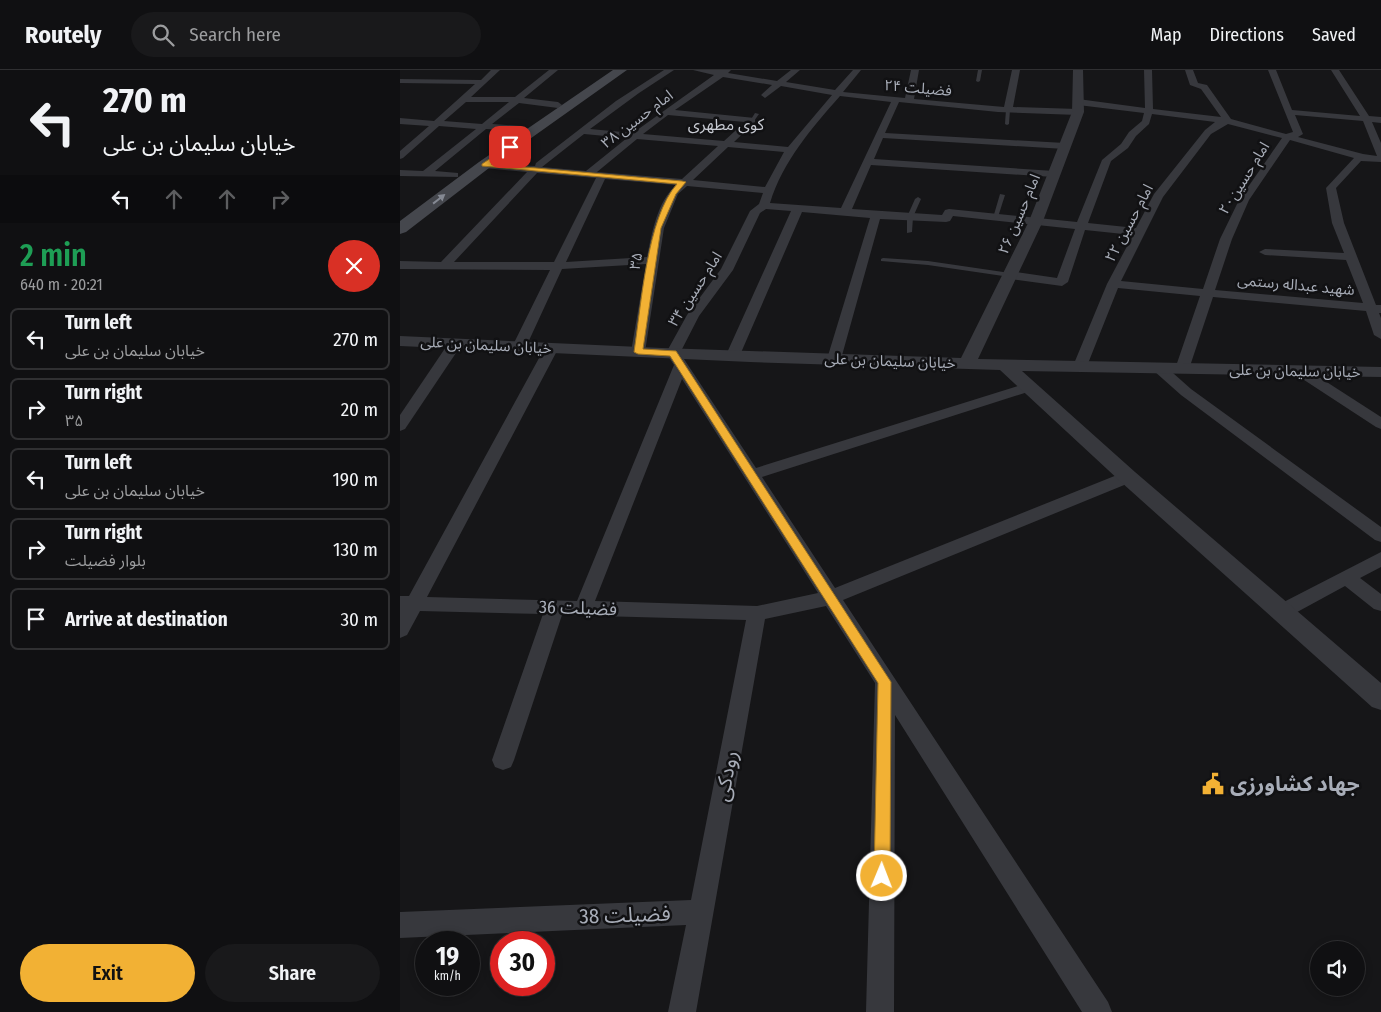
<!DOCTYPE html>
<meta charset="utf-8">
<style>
:root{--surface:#101012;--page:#19191b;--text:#f1f3f6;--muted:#9c9d9f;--line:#303032;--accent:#f2b134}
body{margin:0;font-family:"Fira Sans Condensed","Noto Sans Arabic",sans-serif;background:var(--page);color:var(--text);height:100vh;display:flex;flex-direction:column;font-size:19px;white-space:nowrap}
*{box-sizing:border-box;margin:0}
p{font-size:16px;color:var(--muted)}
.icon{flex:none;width:28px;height:28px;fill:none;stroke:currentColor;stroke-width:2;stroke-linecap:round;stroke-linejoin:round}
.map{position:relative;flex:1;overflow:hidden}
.panel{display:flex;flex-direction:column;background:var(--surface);width:400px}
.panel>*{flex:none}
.guide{background:#101012;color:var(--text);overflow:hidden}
.tools{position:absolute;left:910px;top:871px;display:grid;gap:10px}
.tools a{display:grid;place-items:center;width:55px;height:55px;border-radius:50%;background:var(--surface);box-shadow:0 2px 8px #0003,0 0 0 1px var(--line);font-size:25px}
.speed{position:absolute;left:15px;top:861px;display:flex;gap:10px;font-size:25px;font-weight:700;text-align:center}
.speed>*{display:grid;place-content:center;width:65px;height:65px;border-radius:50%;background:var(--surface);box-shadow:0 2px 8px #0003,0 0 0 1px var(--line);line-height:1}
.speed small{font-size:12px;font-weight:400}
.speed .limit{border:8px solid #d22;background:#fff;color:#111}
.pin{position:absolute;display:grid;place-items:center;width:42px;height:42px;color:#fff;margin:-21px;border-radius:10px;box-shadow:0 2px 8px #0006}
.me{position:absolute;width:55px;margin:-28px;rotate:1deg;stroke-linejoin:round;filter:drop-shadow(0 0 4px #0008)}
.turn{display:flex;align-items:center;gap:18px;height:105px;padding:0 20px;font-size:22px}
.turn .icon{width:65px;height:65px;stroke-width:2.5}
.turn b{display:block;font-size:35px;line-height:42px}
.lanes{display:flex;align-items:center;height:48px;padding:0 20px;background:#0003;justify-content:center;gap:25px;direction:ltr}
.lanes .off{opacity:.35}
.round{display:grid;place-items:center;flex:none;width:52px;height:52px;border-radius:26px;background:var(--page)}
.overview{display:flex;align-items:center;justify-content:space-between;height:85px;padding:0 20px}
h1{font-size:30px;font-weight:600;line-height:38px;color:#1e9e55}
.primary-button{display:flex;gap:10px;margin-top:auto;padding:10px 20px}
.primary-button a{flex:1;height:58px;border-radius:30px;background:var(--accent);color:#111;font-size:20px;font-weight:600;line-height:58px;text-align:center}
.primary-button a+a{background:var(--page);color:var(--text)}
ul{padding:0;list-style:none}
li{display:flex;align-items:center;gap:15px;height:62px;margin:0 10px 8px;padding:0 10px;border:2px solid var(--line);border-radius:8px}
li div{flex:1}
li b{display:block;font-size:19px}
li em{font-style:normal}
header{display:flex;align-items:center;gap:30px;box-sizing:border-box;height:70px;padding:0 25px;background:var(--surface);border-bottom:1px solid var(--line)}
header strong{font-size:24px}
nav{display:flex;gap:28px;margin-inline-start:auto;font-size:18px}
.search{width:350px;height:45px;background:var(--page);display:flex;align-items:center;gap:12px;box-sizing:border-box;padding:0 18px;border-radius:28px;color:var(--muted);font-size:19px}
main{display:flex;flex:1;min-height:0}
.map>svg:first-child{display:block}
</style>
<header>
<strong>Routely</strong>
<div class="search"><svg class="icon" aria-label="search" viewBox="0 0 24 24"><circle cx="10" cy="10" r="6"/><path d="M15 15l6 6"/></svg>Search here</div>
<nav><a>Map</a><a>Directions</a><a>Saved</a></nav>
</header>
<main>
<section class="panel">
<div class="guide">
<div class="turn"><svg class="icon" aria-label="left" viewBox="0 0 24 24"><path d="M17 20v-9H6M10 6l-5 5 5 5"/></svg><div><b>270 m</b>خیابان سلیمان بن علی</div></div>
<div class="lanes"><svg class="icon" aria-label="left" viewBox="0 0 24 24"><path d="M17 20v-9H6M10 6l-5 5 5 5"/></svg><svg class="icon off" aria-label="ahead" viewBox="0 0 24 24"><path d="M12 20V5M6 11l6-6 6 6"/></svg><svg class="icon off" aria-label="ahead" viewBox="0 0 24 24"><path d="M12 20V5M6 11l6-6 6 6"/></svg><svg class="icon off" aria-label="right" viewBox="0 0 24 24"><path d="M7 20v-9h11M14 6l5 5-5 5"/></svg></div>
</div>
<div class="overview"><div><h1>2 min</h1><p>640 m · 20:21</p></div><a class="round" style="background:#d93025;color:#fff"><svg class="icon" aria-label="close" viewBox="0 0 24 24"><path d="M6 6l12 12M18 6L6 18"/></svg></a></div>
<ul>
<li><svg class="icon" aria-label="left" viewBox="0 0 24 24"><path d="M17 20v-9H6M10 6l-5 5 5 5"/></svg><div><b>Turn left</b><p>خیابان سلیمان بن علی</p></div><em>270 m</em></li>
<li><svg class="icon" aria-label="right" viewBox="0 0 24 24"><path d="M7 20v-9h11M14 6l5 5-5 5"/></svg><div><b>Turn right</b><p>۳۵</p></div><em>20 m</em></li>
<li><svg class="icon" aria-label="left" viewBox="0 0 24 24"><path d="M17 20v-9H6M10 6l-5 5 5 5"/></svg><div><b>Turn left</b><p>خیابان سلیمان بن علی</p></div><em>190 m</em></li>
<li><svg class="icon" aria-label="right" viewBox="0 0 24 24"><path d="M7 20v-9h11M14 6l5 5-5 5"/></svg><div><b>Turn right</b><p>بلوار فضیلت</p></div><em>130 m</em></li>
<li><svg class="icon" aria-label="arrive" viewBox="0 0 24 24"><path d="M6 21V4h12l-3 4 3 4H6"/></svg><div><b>Arrive at destination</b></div><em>30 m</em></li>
</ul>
<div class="primary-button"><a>Exit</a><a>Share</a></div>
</section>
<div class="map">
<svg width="981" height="942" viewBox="0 0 981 942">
<rect width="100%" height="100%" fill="#161618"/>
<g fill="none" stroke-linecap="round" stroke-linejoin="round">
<g fill="#37383d" fill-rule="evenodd">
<path d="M578,0H582L580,11L578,12L576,11Z"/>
<path d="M608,38L610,39L609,54L607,55L605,54L606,39Z"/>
<path d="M355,43L359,44L354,51H350Z"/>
<path d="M600,124L605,125L598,147L593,148Z"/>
<path d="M518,127L521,129L513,147L512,162L507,163V147L515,129Z"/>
<path d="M483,188L528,191L610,203L613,205L610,207L528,195L481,191V189Z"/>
</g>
<g fill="#37383d" fill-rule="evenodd">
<path d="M91,0H100L71,27H115L149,0H158L124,28L158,32L162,35L158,38L119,33L92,54L122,56L127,59L125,61L86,59L35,101L58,103V107L0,106V100L23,101L76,59L39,56L3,88L0,89V81L29,56L0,54V48L34,51L75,14L0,13V9L81,10ZM66,32H109L82,54L44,51Z"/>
<path d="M264,0H274L239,23L190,59L233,63L314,5L293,0H331L328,3L377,11L391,0H400L386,12L435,20L453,0H461L443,22L505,28L511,0H519L514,29L604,37L612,0H620L613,37L678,39L682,42L678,45L598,42L499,32L485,63L665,73L670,76L665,79L483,68L474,89L654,101L659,104L654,107L471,95L452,139L542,145L545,140L549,139L677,152L702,90L721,74L729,62L742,51L744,43L678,35L674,32L678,29L745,38L744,0H752L753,39L821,47L801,19L790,15L785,0H793L798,13L807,15L831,49L886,64L893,62L868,0H876L892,40L960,46L931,0H939L969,46L981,47V53L972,52L981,73V92L961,91L936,118L944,153L976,235H981V243H979L981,248V269L974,265L966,241L813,227L789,299L782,303L775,299L800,226L718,218L687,296L680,300L673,296L707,214L733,165L685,160L668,212L662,216L610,209L604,205L610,201L657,208L675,159L553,146L550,151L546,152L480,149L441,289L434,293L427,289L470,148L402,142L340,285L333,289L326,285L391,141L366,139L360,143L333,200L299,246L280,283L356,398L624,314H634L636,317L634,320L362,407L435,518L722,403L728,402L734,403L736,407L734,411L443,530L708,932L712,942H682L495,645L494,942H466L475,613L426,536L365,549L296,942H268L286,855L0,868V842L291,830L346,550L162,545L114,690L111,697L103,700L95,697L92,690L143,544L20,541L7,565L0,568V526H9L144,279L151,275L158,279L27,527L177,531L274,295L266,283L287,245L321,199L350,141L359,134L363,123L287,116L278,124L264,158L245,282L238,286L231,282L246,194L162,199L126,277L119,281L112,277L150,200L0,199V191L41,192L127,102L84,98L79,95L81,93L135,96L136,93L216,31ZM323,7L372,15L361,25L365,28L381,16L432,25L388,77L334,72L355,52V48L275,40ZM440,26L491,32L441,138L370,133C383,91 411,59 440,26ZM752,44L815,52L805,60L754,124L736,158L688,153L711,91L728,78L736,66L749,54ZM268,45L345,52L324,71L243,64ZM895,45L963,51L977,86L963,84L898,67L903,64ZM828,54L882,68L839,130L820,169L803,219L721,211L763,127L811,64ZM184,64L227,68L186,101L142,97ZM237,69L318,76L282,109L197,102ZM890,70L954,88L926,118L932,153L944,183L865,179L859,182L865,185L946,190L963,233L815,220L832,169L849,130ZM328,77L384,82L365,117L293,110ZM137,103L196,108L154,192H54ZM205,109L276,115C257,132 252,163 247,187L166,192ZM282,309L418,523L357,536L195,531Z"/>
<path d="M55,270L62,274L5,359L0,361V345L50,271Z"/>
<path d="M759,294L764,295L791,319L981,457V472L975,470L781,325L754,301L752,298Z"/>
<path d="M903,299L908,300L981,347V359L976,357L898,306L896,303L898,300Z"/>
<path d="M981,482V497L960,508L981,524V541L974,539L945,516L888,547L881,549L874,547L872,542L874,537Z"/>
</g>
<path fill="#37383d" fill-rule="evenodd" d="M673,0H683L684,42L643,151L578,289L981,297V307L622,301L735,402L981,613V640L972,637L721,412L600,300L350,292L0,276V266L262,278L561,288L629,151L672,42Z"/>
<path fill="#45474d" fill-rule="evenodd" d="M213,0H227L89,98L6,162L0,164V151L79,92Z"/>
</g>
<defs><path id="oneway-solid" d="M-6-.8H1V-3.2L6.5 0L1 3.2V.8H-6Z" transform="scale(1.25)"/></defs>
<use fill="#858993" href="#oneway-solid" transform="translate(39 129) rotate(-38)"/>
<path fill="#f2b134" stroke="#9d7322" d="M110,75L112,78L91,94L282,111L286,112L276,124L261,158L243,279L276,281L491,612L490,806L488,812L482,814L477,812L474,806L478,613L270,286L238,284L234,282C241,237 247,147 277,114L82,96V94Z"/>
<defs>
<g id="civic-bare" transform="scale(1.725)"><path d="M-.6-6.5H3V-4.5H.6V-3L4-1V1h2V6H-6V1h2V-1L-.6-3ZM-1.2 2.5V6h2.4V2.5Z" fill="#f2b134" stroke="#111113" stroke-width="2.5" paint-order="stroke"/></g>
</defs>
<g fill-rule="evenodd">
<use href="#civic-bare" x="813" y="714"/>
</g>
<g text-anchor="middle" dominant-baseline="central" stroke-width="5" stroke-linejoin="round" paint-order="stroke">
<g font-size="15" fill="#a8adb8" stroke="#111113">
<text transform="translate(518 18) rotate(5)">فضیلت ۲۴</text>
<text transform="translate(237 49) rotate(-37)">امام حسین ۳۸</text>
<text transform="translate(844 108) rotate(-58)">امام حسین۲۰</text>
<text transform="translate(619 144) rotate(-67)">امام حسین ۲۶</text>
<text transform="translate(729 153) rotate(-62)">امام حسین ۲۲</text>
<text transform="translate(236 191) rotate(-81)">۳۵</text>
<text transform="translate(896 215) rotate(5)">شهید عبداله رستمی</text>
<text transform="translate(295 219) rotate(-57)">امام حسین ۳۴</text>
<text transform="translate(86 275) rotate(3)">خیابان سلیمان بن علی</text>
<text transform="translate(490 291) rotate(2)">خیابان سلیمان بن علی</text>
<text transform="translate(895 301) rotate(1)">خیابان سلیمان بن علی</text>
</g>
<g font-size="16" fill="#c9ccd4" stroke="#111113">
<text x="326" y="54">کوی مطهری</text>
</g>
<g font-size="18" fill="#a8adb8" stroke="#111113">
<text transform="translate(178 538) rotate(2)">فضیلت 36</text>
</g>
<g font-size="21" fill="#a8adb8" stroke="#111113">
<text transform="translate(326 706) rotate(-79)">رودکی</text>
<text transform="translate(225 845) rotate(-2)">فضیلت 38</text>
</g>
<g font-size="21" font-weight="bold" fill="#a8adb8" stroke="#111113" text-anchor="start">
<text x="830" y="714">جهاد کشاورزی</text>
</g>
</g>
</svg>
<div class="tools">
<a><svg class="icon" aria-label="sound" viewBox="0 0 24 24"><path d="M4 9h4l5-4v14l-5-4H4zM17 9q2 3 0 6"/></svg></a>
</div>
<div class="speed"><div>19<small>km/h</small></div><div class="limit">30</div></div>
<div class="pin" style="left:110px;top:77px;background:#d93025"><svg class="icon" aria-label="arrive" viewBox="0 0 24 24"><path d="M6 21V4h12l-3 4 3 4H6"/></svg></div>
<svg class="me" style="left:482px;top:806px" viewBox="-20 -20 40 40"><circle r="17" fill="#f2b134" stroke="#fff" stroke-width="3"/><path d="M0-11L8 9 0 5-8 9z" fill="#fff"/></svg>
</div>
</main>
